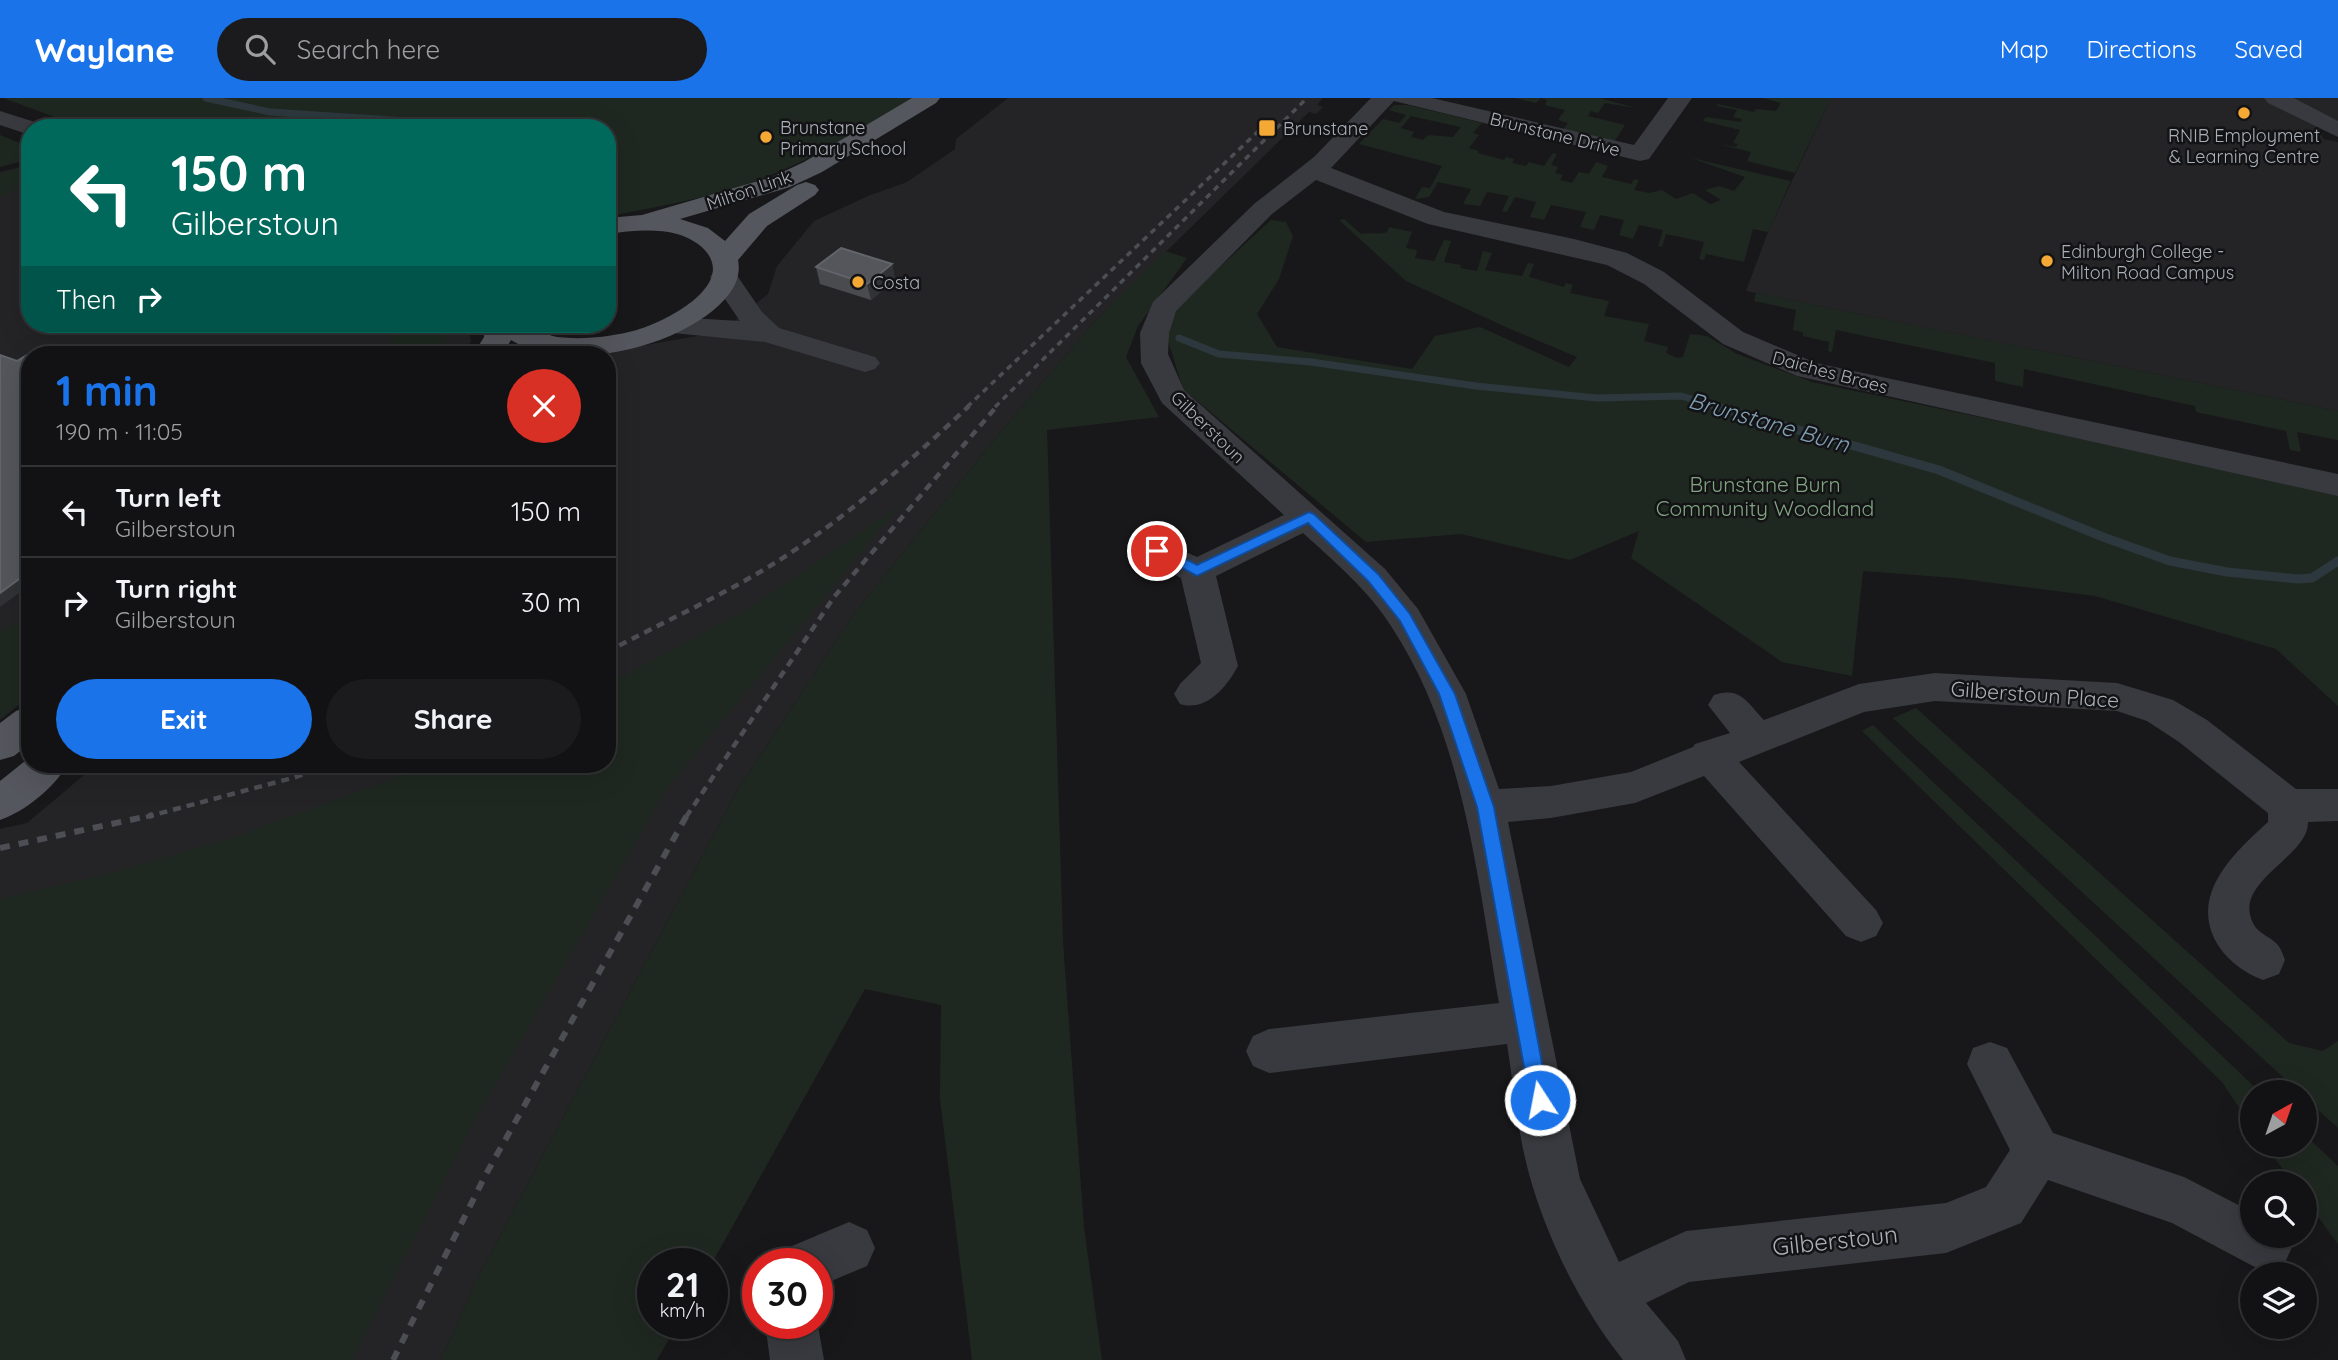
<!DOCTYPE html>
<meta charset="utf-8">
<style>
:root{--surface:#121214;--page:#1b1b1d;--text:#f1f3f6;--muted:#9c9ea0;--line:#313234;--accent:#1a73e8}
body{margin:0;font-family:Quicksand,sans-serif;background:var(--page);color:var(--text);height:100vh;display:flex;flex-direction:column;font-size:26px;white-space:nowrap}
*{box-sizing:border-box;margin:0}
p{font-size:23px;color:var(--muted)}
.icon{flex:none;width:38px;height:38px;fill:none;stroke:currentColor;stroke-width:2;stroke-linecap:round;stroke-linejoin:round}
.map{position:relative;flex:1;overflow:hidden}
.details{position:absolute;left:21px;top:248px;width:595px;height:427px;display:flex;flex-direction:column;background:var(--surface);border-radius:28px;box-shadow:0 7px 28px #0002,0 0 0 2px var(--line)}
.details>*{flex:none}
.hud{position:absolute;left:21px;top:21px;width:595px;height:214px;border-radius:28px;box-shadow:0 7px 28px #0002,0 0 0 2px var(--line);background:#00695c;color:#fff;overflow:hidden}
.needle{width:46px;rotate:40deg}
.tools{position:absolute;left:2240px;top:982px;display:grid;gap:14px}
.tools a{display:grid;place-items:center;width:77px;height:77px;border-radius:50%;background:var(--surface);box-shadow:0 7px 28px #0002,0 0 0 2px var(--line);font-size:35px}
.speed{position:absolute;left:637px;top:1150px;display:flex;gap:14px;font-size:35px;font-weight:700;text-align:center}
.speed>*{display:grid;place-content:center;width:91px;height:91px;border-radius:50%;background:var(--surface);box-shadow:0 7px 28px #0002,0 0 0 2px var(--line);line-height:1}
.speed small{font-size:18px;font-weight:400}
.speed .limit{border:10px solid #d22;background:#fff;color:#111}
.pin{position:absolute;display:grid;place-items:center;width:60px;height:60px;color:#fff;margin:-30px;border:4px solid #fff;border-radius:50%;box-shadow:0 2px 7px #0007}
.me{position:absolute;width:77px;margin:-38px;rotate:349deg;stroke-linejoin:round;filter:drop-shadow(0 0 5px #0008)}
.turn{display:flex;align-items:center;gap:24px;height:147px;padding:0 35px;font-size:32px}
.turn .icon{width:91px;height:91px;stroke-width:2.5}
.turn b{display:block;font-size:49px;line-height:60px}
.then{display:flex;align-items:center;height:66px;padding:0 35px;background:#0003;gap:14px;font-size:26px}
.round{display:grid;place-items:center;flex:none;width:74px;height:74px;border-radius:37px;background:var(--page)}
.headline{display:flex;align-items:center;justify-content:space-between;height:119px;padding:0 35px}
h1{font-size:42px;font-weight:700;line-height:52px;color:var(--accent)}
.primary-button{display:flex;gap:14px;margin-top:auto;padding:14px 35px}
.primary-button a{flex:1;height:80px;border-radius:42px;background:var(--accent);color:#fff;font-size:28px;font-weight:700;line-height:80px;text-align:center}
.primary-button a+a{background:var(--page);color:var(--text)}
ul{padding:0;list-style:none}
li{display:flex;align-items:center;gap:21px;height:91px;padding:0 35px;border-top:2px solid var(--line)}
li div{flex:1}
li b{display:block;font-size:26px}
li em{font-style:normal}
header{display:flex;align-items:center;gap:42px;box-sizing:border-box;height:98px;padding:0 35px;background:var(--accent);color:#fff}
header strong{font-size:33px}
nav{display:flex;gap:38px;margin-inline-start:auto;font-size:24px}
.search{width:490px;height:63px;background:var(--page);display:flex;align-items:center;gap:18px;box-sizing:border-box;padding:0 24px;border-radius:38px;color:var(--muted);font-size:26px}
.map>svg:first-child{display:block}
</style>
<header>
<strong>Waylane</strong>
<div class="search"><svg class="icon" aria-label="search" viewBox="0 0 24 24"><circle cx="10" cy="10" r="6"/><path d="M15 15l6 6"/></svg>Search here</div>
<nav><a>Map</a><a>Directions</a><a>Saved</a></nav>
</header>
<div class="map">
<svg width="2338" height="1262" viewBox="0 0 2338 1262">
<rect width="100%" height="100%" fill="#18181a"/>
<g fill="#242427">
<path d="M1008,0H1323L1317,7L1323,9L1316,16L1309,14L1095,223L998,337L856,513L738,691L477,1181L441,1262H0V731L27,725L96,667H607L606,257L628,250L721,234L768,196L777,168L814,123L868,98L907,84L955,51L956,41Z"/>
<path d="M1831,0H2267L2320,30L2323,41L2338,44V313L1746,193L1768,134Z"/>
<path d="M2293,0H2338V24Z"/>
<path d="M30,67V226H467L471,244L457,257H30V598L0,622V74Z"/>
</g>
<g fill="#1f2820" fill-rule="evenodd">
<path d="M3,0H912C860,34 803,67 744,87C701,102 652,109 607,119V30H85Z"/>
<path d="M1514,0H1600L1636,10L1605,5L1598,15L1591,13L1588,18L1625,27L1614,44L1563,32L1568,25L1558,22L1565,12L1545,7L1547,2L1541,0L1536,5Z"/>
<path d="M1763,0H1831L1795,75L1747,63L1751,54L1718,46L1736,49L1738,46L1733,45L1740,32L1703,23L1706,19L1741,24L1742,21L1733,19L1737,12L1717,8L1718,6L1754,14L1756,11L1776,13L1781,5Z"/>
<path d="M1394,7H1408L1482,25L1473,35L1479,37L1469,50L1479,53L1478,55L1504,62L1506,59L1514,61L1512,65L1526,68L1529,64L1544,68L1553,55L1557,56L1551,67L1558,69L1555,75L1563,77L1560,82L1572,85L1579,74L1589,76L1596,64L1608,68L1602,79L1631,86L1634,81L1639,82L1634,92L1649,95L1662,92L1676,101L1693,95L1710,106L1721,102L1705,92L1719,88L1734,93L1745,79L1691,60L1791,83L1768,134L1753,131L1744,164L1706,156L1704,162L1699,161L1704,144L1666,136L1662,149L1658,148L1663,132L1639,127L1633,141L1619,137L1624,122L1600,117L1594,132L1580,129L1586,114L1551,107L1544,122L1530,119L1536,104L1515,99L1507,114L1502,113L1509,98L1487,94L1480,108L1463,106L1471,91L1438,84L1429,99L1415,101L1422,89L1430,90L1442,68L1359,46L1383,21L1399,25L1406,17L1389,12ZM1411,18L1460,29V30L1453,39L1428,37L1423,42L1411,39L1414,34L1401,30Z"/>
<path d="M0,37L30,49V61L0,69Z"/>
<path d="M30,69V83L0,100V76Z"/>
<path d="M1344,121L1361,136C1370,134 1379,137 1387,134L1389,129L1412,134L1406,150L1417,152L1415,160L1434,163L1444,142L1451,143L1444,164L1461,167L1460,170L1477,173L1483,153L1492,155L1485,172L1522,178L1528,165L1534,166L1529,179L1564,189L1566,185L1573,187L1570,195L1609,203L1604,218L1649,226L1644,243L1668,249L1666,255L1677,260L1683,259L1690,236L1707,238L1737,256L1812,284L2338,394V608L2276,551L2095,498L1955,480L1863,473L1852,578L1782,564L1631,460L1639,433L1570,462L1461,436L1366,444L1183,291L1166,236L1175,210L1271,122L1286,124L1293,138L1279,181L1257,216L1277,249L1412,271L1435,238L1480,229L1569,269L1577,259L1508,230L1406,183L1339,122Z"/>
<path d="M1165,153L1187,160L1138,228L1126,259L1159,319L1047,332L1063,844L1084,1129L1102,1262H972L940,1001L941,907L865,891L712,1165L653,1166V1225H678L657,1262H441L477,1181L738,691L856,513L998,337L1095,223Z"/>
<path d="M1756,195L2338,313V342L2297,334L2301,354L2290,352L2286,333L2196,314L2195,308L2024,271L2023,289L1995,283V265L1836,232L1832,254L1828,253L1829,244L1803,238V234L1793,232L1796,212L1754,203Z"/>
<path d="M393,226H443L448,247L443,257H382L397,232Z"/>
<path d="M900,407L666,692L475,1022L352,1262H0V801L106,776L232,740L429,667H607V587L751,509Z"/>
<path d="M30,519V598L0,621V534Z"/>
<path d="M1916,610L2289,945L2323,953L2338,943V1030L2305,1000V994H2299L1893,620Z"/>
<path d="M1873,627L2260,994H2252V1029L2222,984L1862,633Z"/>
<path d="M2305,1037L2338,1068V1146L2305,1101V1085H2293L2265,1047L2305,1046Z"/>
</g>
<g fill="none" stroke-linecap="round" stroke-linejoin="round">
<g stroke="#2d383e" stroke-width="7">
<path d="M206,0L270,14L407,23L448,30"/>
<path d="M1179,240L1219,256L1311,264L1476,288L1597,300L1681,298L1720,309"/>
</g>
<path stroke="#2d383e" stroke-width="9" d="M1714,308L1939,372L2103,439L2170,463L2227,474L2298,481L2312,480L2338,463"/>
<g fill="#393a3f" fill-rule="evenodd">
<path d="M1371,0H1432L1634,47L1668,0H1692L1649,61L1640,63L1394,3L1331,70L1444,114L1574,141L1627,155L1664,174L1743,234L1816,265L2338,376V398L1797,278L1723,246L1644,186L1607,167L1428,126L1316,82L1272,116L1176,213L1169,235L1168,256L1184,292L1385,471L1418,511L1466,596L1499,691L1551,688L1631,674L1693,649L1695,646L1730,635L1708,607L1714,597C1740,588 1747,604 1764,622L1859,586L1935,575L2117,585L2173,602L2207,622L2296,691H2338V723L2308,724C2309,759 2232,783 2253,825C2257,835 2271,839 2278,847C2281,851 2283,857 2285,862L2279,876L2263,882C2242,874 2224,860 2214,840C2192,793 2236,753 2268,724V715L2179,644L2147,623L2117,613L1935,603L1864,614L1739,664L1876,812L1883,825L1876,838L1861,844L1846,838L1704,678L1635,705L1551,720L1508,724L1580,1081L1619,1164L1686,1133L1946,1105L1986,1089L2010,1052L1967,966L1973,950L1990,944L2007,950L2053,1035L2184,1079L2252,1114V1138H2287L2292,1149L2284,1167L2266,1175L2172,1125L2048,1082L2021,1125L1946,1155L1689,1184L1646,1205L1678,1243L1686,1262H1623C1582,1210 1550,1147 1531,1083C1518,1039 1514,991 1507,946L1269,975L1253,968L1246,953L1253,938L1269,931L1499,905C1477,778 1464,639 1391,528C1368,492 1335,464 1303,435L1216,478L1238,568C1226,590 1206,614 1180,606L1174,596L1180,586L1201,565L1181,480L1145,461L1140,453L1145,445L1157,441L1197,459L1284,417L1162,305L1141,265L1140,235L1153,204L1254,106L1314,59Z"/>
<path d="M2264,0H2294L2338,23V39L2268,5Z"/>
<path d="M0,13L38,25L42,30H30V37L0,27Z"/>
<path d="M724,171L734,173L762,214L779,230L875,259L880,265L875,271L865,274L765,244L663,234L659,228L663,222L673,219L740,223L710,179L714,173Z"/>
<path d="M849,1124L867,1132L875,1150L867,1168L817,1189V1166H784L792,1148Z"/>
<path d="M817,1222L824,1262H770L765,1225H817Z"/>
</g>
<g fill="#55575e" fill-rule="evenodd">
<path d="M912,0H940L936,5L822,74L790,89L680,121L708,130L725,143L749,116L797,87L806,84L815,87L819,92L815,97L767,128L738,162C741,177 735,190 725,201C684,248 566,278 511,242L502,257H473L484,239L485,226C497,226 517,222 527,227C538,231 545,237 557,239C583,242 611,239 637,232C662,225 732,191 708,156C701,146 688,139 677,136C655,130 629,133 607,136V120L642,117L772,79L804,64Z"/>
<path d="M30,608V645L14,658L0,662V625L16,613Z"/>
<path d="M30,659V667H67C55,689 24,714 0,722V683Z"/>
</g>
<g stroke="#4c4e54" stroke-width="3.5" stroke-dasharray="6 5" stroke-linecap="butt">
<path d="M967,309L1267,25"/>
<path d="M995,309L1307,0"/>
</g>
<g stroke="#4c4e54" stroke-width="4.5" stroke-dasharray="8 6" stroke-linecap="butt">
<path d="M607,554C663,524 724,497 778,463C847,419 909,364 969,308"/>
<path d="M146,719L296,679L328,667"/>
<path d="M686,719L834,499L997,308"/>
</g>
<g stroke="#4c4e54" stroke-width="6" stroke-dasharray="10 9" stroke-linecap="butt">
<path d="M0,750L153,717"/>
<path d="M393,1262L485,1078L687,717"/>
</g>
</g>
<path fill="#494b4f" d="M892,166L895,182L871,202L820,186L816,169Z"/>
<g fill="#313235">
<path d="M892,166L895,182L871,202L867,186Z"/>
<path d="M30,473V487L0,509V495Z"/>
</g>
<g fill="#54565b" stroke="#61646a" stroke-width="2">
<path d="M841,150L892,166L867,186L816,169Z"/>
<path d="M42,248L70,257H30V473L0,495V257L17,263Z"/>
</g>
<path fill="#1a73e8" stroke="#114b97" stroke-width="2" d="M1309,414L1314,416L1378,476L1410,516L1455,596L1494,709L1549,1002L1547,1009L1540,1012L1533,1009L1530,1002L1477,709L1439,596L1400,523L1368,483L1308,425L1197,478L1150,453L1152,449H1162L1197,467Z"/>
<g fill="#f5a935" stroke="#131315" stroke-width="2.5">
<circle cx="2244" cy="15" r="7"/>
<rect x="1258" y="21" width="18" height="18" rx="3.5"/>
<circle cx="766" cy="39" r="7"/>
<circle cx="2047" cy="163" r="7"/>
<circle cx="858" cy="184" r="7"/>
</g>
<g text-anchor="middle" dominant-baseline="central" stroke-width="5" stroke-linejoin="round" paint-order="stroke">
<g font-size="18" fill="#aab0ba" stroke="#131315" text-anchor="start">
<text x="780" y="29">Brunstane<tspan x="780" dy="21">Primary School</tspan></text>
<text x="1283" y="30">Brunstane</text>
<text x="2244" y="37" text-anchor="middle">RNIB Employment<tspan x="2244" dy="21">&amp; Learning Centre</tspan></text>
<text x="2061" y="153">Edinburgh College -<tspan x="2061" dy="21">Milton Road Campus</tspan></text>
<text x="872" y="184">Costa</text>
</g>
<g font-size="18" fill="#aab0ba" stroke="#131315">
<text transform="translate(1555 36) rotate(14)">Brunstane Drive</text>
<text transform="translate(749 92) rotate(-19)">Milton Link</text>
<text transform="translate(1830 274) rotate(15)">Daiches Braes</text>
<text transform="translate(1208 329) rotate(44)">Gilberstoun</text>
</g>
<g font-size="21" fill="#81a581" stroke="#131315">
<text x="1765" y="386">Brunstane Burn<tspan x="1765" dy="24">Community Woodland</tspan></text>
</g>
<g font-size="21" fill="#aab0ba" stroke="#131315">
<text transform="translate(2035 596) rotate(4)">Gilberstoun Place</text>
</g>
<g font-size="23" font-style="italic" fill="#81a0b5" stroke="#131315">
<text transform="translate(1769 324) rotate(16)">Brunstane Burn</text>
</g>
<g font-size="24" fill="#aab0ba" stroke="#131315">
<text transform="translate(1835 1142) rotate(-6)">Gilberstoun</text>
</g>
</g>
</svg>
<div class="tools">
<a><svg class="needle" viewBox="-14 -14 28 28"><path d="M0-13l5 13h-10z" fill="#e53935"/><path d="M0 13l5-13h-10z" fill="#9c9ea0"/></svg></a>
<a><svg class="icon" aria-label="search" viewBox="0 0 24 24"><circle cx="10" cy="10" r="6"/><path d="M15 15l6 6"/></svg></a>
<a><svg class="icon" aria-label="layers" viewBox="0 0 24 24"><path d="M12 4l9 5-9 5-9-5zM3 14l9 5 9-5"/></svg></a>
</div>
<div class="speed"><div>21<small>km/h</small></div><div class="limit">30</div></div>
<div class="pin" style="left:1157px;top:453px;background:#d93025"><svg class="icon" aria-label="arrive" viewBox="0 0 24 24"><path d="M6 21V4h12l-3 4 3 4H6"/></svg></div>
<svg class="me" style="left:1540px;top:1002px" viewBox="-20 -20 40 40"><circle r="17" fill="#1a73e8" stroke="#fff" stroke-width="3"/><path d="M0-11L8 9 0 5-8 9z" fill="#fff"/></svg>
<div class="hud">
<div class="turn"><svg class="icon" aria-label="left" viewBox="0 0 24 24"><path d="M17 20v-9H6M10 6l-5 5 5 5"/></svg><div><b>150 m</b>Gilberstoun</div></div>
<div class="then">Then<svg class="icon" aria-label="right" viewBox="0 0 24 24"><path d="M7 20v-9h11M14 6l5 5-5 5"/></svg></div>
</div>
<section class="details">
<div class="headline"><div><h1>1 min</h1><p>190 m · 11:05</p></div><a class="round" style="background:#d93025;color:#fff"><svg class="icon" aria-label="close" viewBox="0 0 24 24"><path d="M6 6l12 12M18 6L6 18"/></svg></a></div>
<ul>
<li><svg class="icon" aria-label="left" viewBox="0 0 24 24"><path d="M17 20v-9H6M10 6l-5 5 5 5"/></svg><div><b>Turn left</b><p>Gilberstoun</p></div><em>150 m</em></li>
<li><svg class="icon" aria-label="right" viewBox="0 0 24 24"><path d="M7 20v-9h11M14 6l5 5-5 5"/></svg><div><b>Turn right</b><p>Gilberstoun</p></div><em>30 m</em></li>
</ul>
<div class="primary-button"><a>Exit</a><a>Share</a></div>
</section>
</div>
